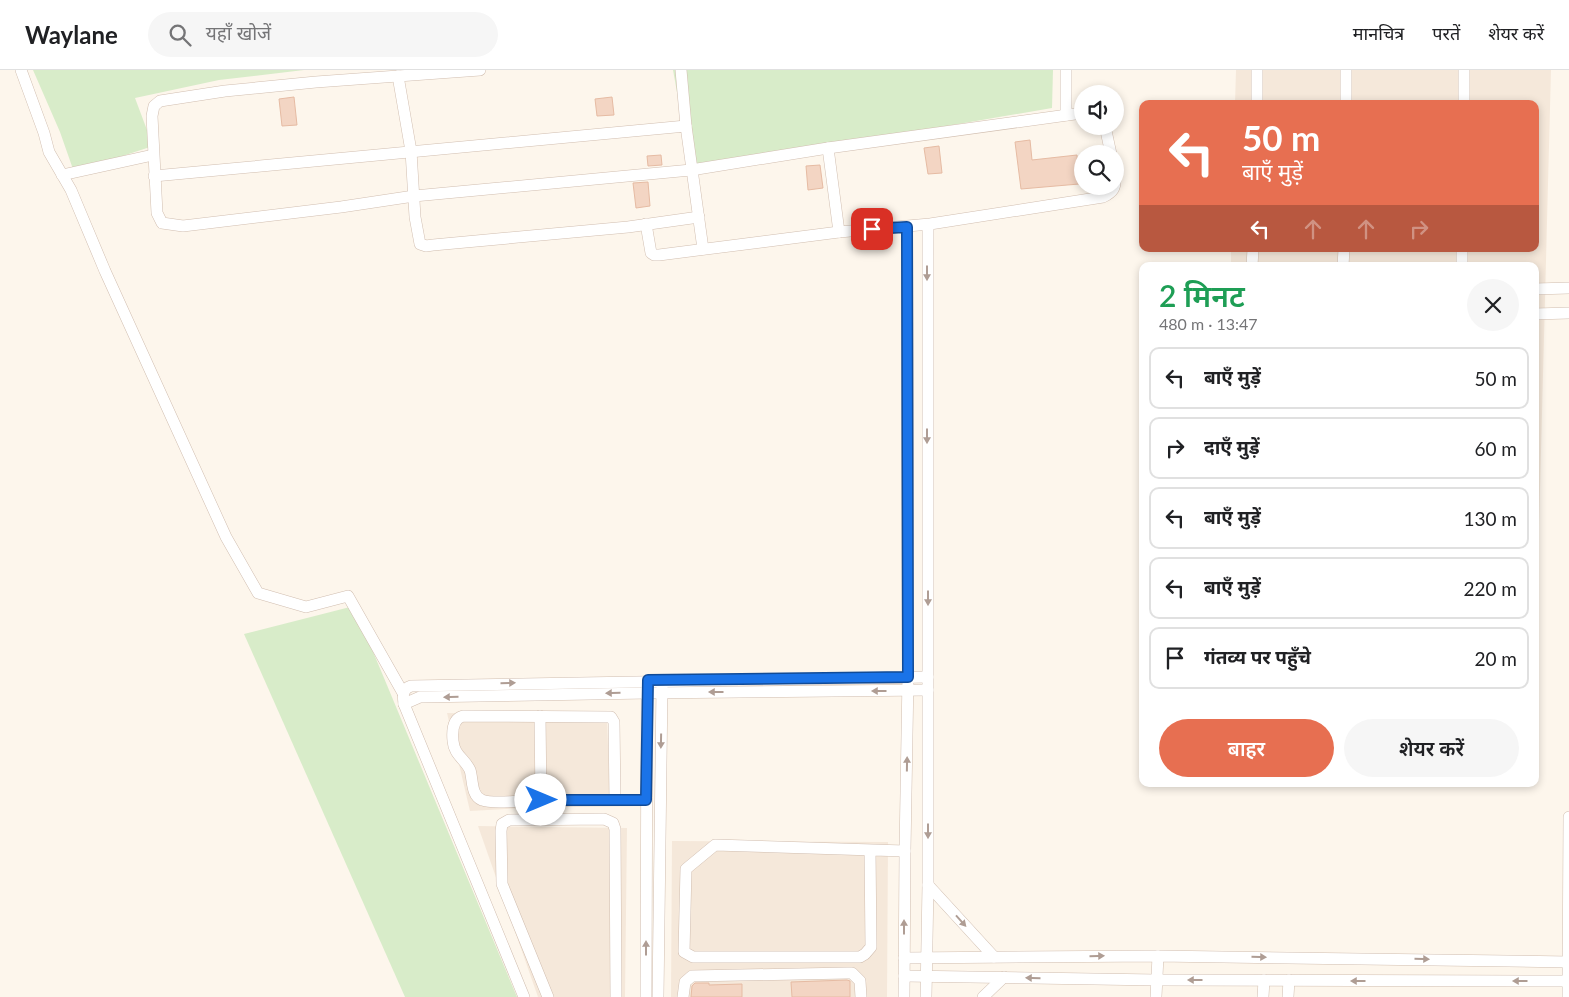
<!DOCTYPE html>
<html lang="hi">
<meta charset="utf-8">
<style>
:root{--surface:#fff;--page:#f6f6f6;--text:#202124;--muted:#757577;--line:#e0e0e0;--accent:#e76f51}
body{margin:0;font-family:Lato,"Noto Sans Devanagari",sans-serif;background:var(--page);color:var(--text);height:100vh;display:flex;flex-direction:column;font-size:19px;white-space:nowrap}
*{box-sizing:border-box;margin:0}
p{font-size:16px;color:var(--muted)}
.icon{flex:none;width:28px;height:28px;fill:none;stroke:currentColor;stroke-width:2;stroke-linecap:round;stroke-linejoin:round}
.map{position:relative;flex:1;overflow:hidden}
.side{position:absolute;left:1139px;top:192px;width:400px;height:525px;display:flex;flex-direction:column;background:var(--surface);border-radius:10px;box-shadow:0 2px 8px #0003}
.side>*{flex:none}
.banner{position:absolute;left:1139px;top:30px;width:400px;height:152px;border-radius:10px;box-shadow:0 2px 8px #0003;background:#e76f51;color:#fff;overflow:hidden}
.tools{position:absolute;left:1074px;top:15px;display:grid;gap:10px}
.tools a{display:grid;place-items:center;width:50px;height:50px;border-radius:50%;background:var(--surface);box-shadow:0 2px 8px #0003;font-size:25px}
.pin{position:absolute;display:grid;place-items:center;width:42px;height:42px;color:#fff;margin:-21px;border-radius:10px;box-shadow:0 2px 8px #0006}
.me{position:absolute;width:55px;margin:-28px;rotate:90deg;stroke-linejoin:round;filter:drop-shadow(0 0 4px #0008)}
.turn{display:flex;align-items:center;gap:18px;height:105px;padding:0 20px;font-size:22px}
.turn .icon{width:65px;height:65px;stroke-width:2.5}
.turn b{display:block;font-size:35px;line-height:42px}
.lanes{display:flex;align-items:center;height:48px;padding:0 20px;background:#0003;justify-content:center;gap:25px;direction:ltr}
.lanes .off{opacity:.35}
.round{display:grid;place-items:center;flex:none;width:52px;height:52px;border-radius:26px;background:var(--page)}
.head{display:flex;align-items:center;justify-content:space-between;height:85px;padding:0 20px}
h1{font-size:30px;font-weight:600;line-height:38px;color:#1e9e55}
.button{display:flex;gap:10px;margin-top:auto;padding:10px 20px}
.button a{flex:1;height:58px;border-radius:30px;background:var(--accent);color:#fff;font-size:20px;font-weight:600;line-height:58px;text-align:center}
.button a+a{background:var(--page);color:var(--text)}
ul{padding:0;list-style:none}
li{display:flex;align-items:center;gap:15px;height:62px;margin:0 10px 8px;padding:0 10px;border:2px solid var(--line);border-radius:10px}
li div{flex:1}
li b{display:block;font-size:19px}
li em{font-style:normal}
header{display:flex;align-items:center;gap:30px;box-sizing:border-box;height:70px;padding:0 25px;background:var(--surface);border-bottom:1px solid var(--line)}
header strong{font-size:24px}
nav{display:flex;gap:28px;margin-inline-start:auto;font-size:18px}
.search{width:350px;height:45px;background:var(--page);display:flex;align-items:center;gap:12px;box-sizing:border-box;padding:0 18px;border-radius:28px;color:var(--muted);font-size:19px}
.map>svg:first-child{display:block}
</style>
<header>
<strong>Waylane</strong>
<div class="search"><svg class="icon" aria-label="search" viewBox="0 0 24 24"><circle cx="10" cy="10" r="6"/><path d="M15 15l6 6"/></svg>यहाँ खोजें</div>
<nav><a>मानचित्र</a><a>परतें</a><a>शेयर करें</a></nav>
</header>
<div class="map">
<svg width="1569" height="927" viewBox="0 0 1569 927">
<rect width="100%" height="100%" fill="#fdf6ec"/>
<g fill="#f5e8da">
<path d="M1236,0H1551L1535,610V196H1231V179H1535V34H1235Z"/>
<path d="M447,643L607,647L610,733L470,741Z"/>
<path d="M478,756L627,758L625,927H538Z"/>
<path d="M672,771L888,772L887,927H671Z"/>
</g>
<g fill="#d8ecc9">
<path d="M33,0H304L219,10L135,28L153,76L74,102L60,62Z"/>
<path d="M673,0H1053L1052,38L691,100Z"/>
<path d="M354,536L517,927H405L244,564Z"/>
</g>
<g fill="#f3d5c3" stroke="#e6bba3">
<path d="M294,27L297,55L282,56L279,29Z"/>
<path d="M612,27L614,45L597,46L595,29Z"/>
<path d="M1030,70L1032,90L1077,85L1079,114L1021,119L1015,72Z"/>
<path d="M939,76L942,103L928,104L924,78Z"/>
<path d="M661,85L662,95L648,96L647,86Z"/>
<path d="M820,95L823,118L808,120L806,96Z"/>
<path d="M648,112L650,136L636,138L633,113Z"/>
<path d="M847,910L850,911V927H792L791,912Z"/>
<path d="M695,913H709V915L742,914V927H691L692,916Z"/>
</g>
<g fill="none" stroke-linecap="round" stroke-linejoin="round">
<g stroke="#d1beb0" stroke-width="12">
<g id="street">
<path d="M21,0L44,63L49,82L71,120L105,201L226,467L258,523L306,537L348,526L403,623"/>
<path d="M480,0L316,12L225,21L160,31L154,36L152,46L157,143L162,153L183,156L341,137L414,126L691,100L828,78L1082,43"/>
<path d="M681,0L686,56"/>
<path d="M398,6L411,81L415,147L420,174L426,176L433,175L628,157L699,147"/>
<path d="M1257,34V0"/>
<path d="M1346,34V0"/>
<path d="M1464,34V0"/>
<path d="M1066,45V0"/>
<path d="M1105,56L1111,84"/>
<path d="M828,78L839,162"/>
<path d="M62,105L153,85"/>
<path d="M154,106L686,56L703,179"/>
<path d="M646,154L651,183L654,185H659L839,162L930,154L1103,127C1113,122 1116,118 1115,107"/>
<path d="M1252,196L1253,179"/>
<path d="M1343,196L1344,179"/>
<path d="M1462,196V179"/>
<path d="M1535,219L1569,218"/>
<path d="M1535,244L1569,243"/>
<path d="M404,634L420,627L647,623L928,620"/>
<path d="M540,646L541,731"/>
<path d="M615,730L614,652L611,647L463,646C452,649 452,661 453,671C454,685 465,689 470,700C473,709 471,726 482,730C492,734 513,731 524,731C565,730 605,730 646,730"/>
<path d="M870,780L871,877L865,884L860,887H693L684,882L686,799L715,775L905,781"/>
<path d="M928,815L994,887"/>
<path d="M904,888L1158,886L1569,892"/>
<path d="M904,906L1157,910L1569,911"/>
<path d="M524,927L404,634C403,626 402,619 411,616L928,607"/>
<path d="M548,927L502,814L501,761L502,754L509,750L604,749L613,753L615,759L616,927"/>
<path d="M646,927L647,616"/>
<path d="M658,927L662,616"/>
<path d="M683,927L685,912L692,906L847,903H852L860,911L861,927"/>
<path d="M904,927L905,781L908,607L907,157"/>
<path d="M926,927L928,815V155"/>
<path d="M983,927L1004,907"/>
<path d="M1156,927L1158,886"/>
<path d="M1263,927L1264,910"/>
<path d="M1288,927L1289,910"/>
<path d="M1568,927L1569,747"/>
</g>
</g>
<use href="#street" stroke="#fff" stroke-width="11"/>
</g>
<defs><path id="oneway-solid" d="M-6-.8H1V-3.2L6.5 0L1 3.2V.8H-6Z" transform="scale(1.25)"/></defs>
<g fill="#af9d94">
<use href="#oneway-solid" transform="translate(927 203) rotate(90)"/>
<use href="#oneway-solid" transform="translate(927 366) rotate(90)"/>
<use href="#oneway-solid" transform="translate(928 528) rotate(90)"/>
<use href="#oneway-solid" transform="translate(508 613) rotate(-1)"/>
<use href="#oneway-solid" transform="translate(879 621) rotate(180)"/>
<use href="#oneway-solid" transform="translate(716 622) rotate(180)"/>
<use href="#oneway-solid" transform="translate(613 623) rotate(179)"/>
<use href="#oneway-solid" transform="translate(451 627) rotate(179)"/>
<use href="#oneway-solid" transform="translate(661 671) rotate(91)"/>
<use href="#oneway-solid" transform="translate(907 694) rotate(-89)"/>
<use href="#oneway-solid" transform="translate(928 761) rotate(90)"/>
<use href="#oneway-solid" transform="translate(961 851) rotate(48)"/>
<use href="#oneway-solid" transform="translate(904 857) rotate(-90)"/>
<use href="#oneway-solid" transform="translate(646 878) rotate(-90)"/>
<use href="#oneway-solid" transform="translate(1097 886) rotate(-1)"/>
<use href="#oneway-solid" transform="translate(1259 887) rotate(1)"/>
<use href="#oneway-solid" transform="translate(1422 889) rotate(1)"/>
<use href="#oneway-solid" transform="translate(1033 908) rotate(-179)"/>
<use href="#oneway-solid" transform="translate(1195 910) rotate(-180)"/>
<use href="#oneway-solid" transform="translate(1358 911) rotate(-180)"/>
<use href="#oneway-solid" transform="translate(1520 911) rotate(-180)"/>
</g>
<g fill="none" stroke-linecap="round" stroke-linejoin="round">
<g stroke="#114b97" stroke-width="12">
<path id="route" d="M541,730H646L648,610L908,607L907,157L872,159"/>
</g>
<use href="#route" stroke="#1a73e8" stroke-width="9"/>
</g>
</svg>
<div class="tools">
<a><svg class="icon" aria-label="sound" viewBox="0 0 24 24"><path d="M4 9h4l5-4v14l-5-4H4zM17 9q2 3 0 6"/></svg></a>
<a><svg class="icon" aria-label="search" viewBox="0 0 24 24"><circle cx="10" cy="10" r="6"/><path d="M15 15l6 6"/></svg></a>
</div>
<div class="pin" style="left:872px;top:159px;background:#d93025"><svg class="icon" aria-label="arrive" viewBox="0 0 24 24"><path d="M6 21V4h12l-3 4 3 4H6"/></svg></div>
<svg class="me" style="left:541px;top:730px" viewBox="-20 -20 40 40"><circle r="19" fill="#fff"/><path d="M0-13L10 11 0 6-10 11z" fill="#1a73e8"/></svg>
<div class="banner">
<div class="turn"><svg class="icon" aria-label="left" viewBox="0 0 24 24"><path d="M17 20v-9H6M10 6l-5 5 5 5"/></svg><div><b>50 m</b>बाएँ मुड़ें</div></div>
<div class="lanes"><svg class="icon" aria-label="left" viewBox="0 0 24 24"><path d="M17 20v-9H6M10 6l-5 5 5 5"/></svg><svg class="icon off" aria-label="ahead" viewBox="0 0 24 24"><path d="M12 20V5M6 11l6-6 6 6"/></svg><svg class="icon off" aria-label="ahead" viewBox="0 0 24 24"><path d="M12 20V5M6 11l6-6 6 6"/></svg><svg class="icon off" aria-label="right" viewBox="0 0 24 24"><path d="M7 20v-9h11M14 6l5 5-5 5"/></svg></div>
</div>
<section class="side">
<div class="head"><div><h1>2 मिनट</h1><p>480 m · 13:47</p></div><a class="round"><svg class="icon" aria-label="close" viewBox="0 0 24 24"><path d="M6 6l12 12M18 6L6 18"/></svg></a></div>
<ul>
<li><svg class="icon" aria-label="left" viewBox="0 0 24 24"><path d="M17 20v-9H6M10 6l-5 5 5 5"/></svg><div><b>बाएँ मुड़ें</b></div><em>50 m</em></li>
<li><svg class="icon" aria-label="right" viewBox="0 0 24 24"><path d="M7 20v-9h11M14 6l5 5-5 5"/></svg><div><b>दाएँ मुड़ें</b></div><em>60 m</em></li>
<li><svg class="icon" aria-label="left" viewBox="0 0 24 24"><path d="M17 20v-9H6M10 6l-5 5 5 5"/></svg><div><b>बाएँ मुड़ें</b></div><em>130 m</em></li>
<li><svg class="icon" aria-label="left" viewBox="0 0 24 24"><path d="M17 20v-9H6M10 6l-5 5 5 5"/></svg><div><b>बाएँ मुड़ें</b></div><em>220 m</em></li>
<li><svg class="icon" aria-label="arrive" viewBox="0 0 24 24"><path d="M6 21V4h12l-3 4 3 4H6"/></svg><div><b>गंतव्य पर पहुँचे</b></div><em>20 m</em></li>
</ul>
<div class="button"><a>बाहर</a><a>शेयर करें</a></div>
</section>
</div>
